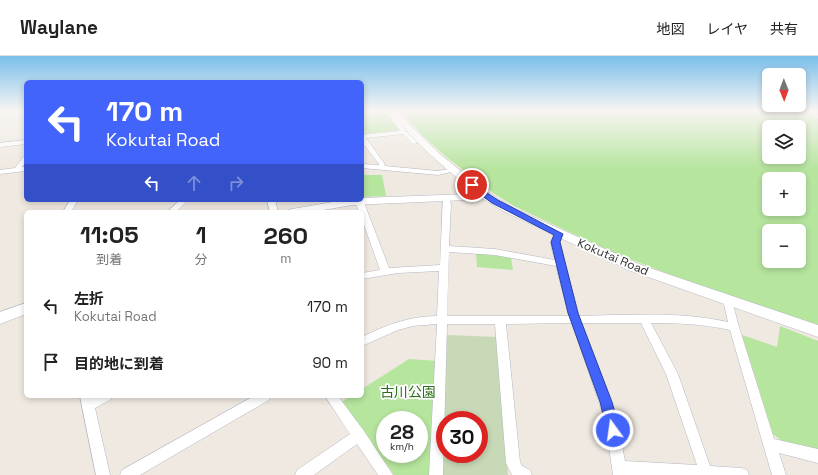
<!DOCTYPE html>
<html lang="ja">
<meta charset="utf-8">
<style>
:root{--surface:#fff;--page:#f6f6f6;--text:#222;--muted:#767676;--line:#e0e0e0}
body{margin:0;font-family:"Space Grotesk","Noto Sans JP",sans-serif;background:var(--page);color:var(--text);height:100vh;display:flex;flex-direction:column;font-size:15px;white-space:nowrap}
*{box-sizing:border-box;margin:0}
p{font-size:13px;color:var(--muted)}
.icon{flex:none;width:22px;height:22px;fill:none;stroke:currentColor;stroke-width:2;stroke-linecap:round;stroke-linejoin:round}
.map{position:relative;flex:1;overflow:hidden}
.details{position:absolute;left:24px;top:154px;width:340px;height:188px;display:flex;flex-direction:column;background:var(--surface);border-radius:6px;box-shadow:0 2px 6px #0003}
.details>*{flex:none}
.banner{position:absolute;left:24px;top:24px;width:340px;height:122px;border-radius:6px;box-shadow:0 2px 6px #0003;background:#4264fb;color:#fff;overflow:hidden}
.needle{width:26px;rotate:179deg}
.fabs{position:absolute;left:762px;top:12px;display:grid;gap:8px}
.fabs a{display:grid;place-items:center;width:44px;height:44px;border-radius:6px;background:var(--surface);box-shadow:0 2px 6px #0003;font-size:20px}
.speed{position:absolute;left:376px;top:355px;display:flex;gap:8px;font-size:20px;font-weight:700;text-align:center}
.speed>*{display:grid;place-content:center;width:52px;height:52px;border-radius:50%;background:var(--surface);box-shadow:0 2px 6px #0003;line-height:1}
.speed small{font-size:10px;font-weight:400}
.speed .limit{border:6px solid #d22;background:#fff;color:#111}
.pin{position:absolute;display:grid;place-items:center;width:34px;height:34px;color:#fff;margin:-17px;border:2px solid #fff;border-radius:50%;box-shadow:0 1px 4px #0007}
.me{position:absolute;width:44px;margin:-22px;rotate:346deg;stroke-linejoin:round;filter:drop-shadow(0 0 3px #0008)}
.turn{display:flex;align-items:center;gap:14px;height:84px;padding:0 16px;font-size:18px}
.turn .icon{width:52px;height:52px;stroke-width:2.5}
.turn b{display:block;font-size:28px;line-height:34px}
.lanes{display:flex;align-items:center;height:38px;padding:0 16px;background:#0003;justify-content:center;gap:20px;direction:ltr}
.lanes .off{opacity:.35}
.eta{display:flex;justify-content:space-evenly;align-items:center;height:68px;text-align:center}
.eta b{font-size:24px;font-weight:700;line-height:28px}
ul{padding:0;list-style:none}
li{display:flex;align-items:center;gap:12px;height:56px;padding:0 16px}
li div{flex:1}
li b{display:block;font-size:15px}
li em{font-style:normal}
header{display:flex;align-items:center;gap:24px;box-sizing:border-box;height:56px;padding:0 20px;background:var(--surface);border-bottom:1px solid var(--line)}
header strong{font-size:19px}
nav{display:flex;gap:22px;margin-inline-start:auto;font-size:14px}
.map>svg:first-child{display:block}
</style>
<header>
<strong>Waylane</strong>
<nav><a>地図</a><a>レイヤ</a><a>共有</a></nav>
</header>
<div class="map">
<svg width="818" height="419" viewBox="0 0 818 419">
<rect width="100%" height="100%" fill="#efe9e1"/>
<g fill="#b6e59e" fill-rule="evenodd">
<path d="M362,55H385L399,74L363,78Z"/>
<path d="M401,55H792L818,62V271L684,224L612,196L514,150L493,137L445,100L421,78ZM769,71H799V101H769ZM769,123H799V153H769ZM769,175H799V205H769Z"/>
<path d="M362,119H382L386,140L362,141Z"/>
<path d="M476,197L511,202L513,214L477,211Z"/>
<path d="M780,270L818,285V395L783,386L773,378L742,279L777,291Z"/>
<path d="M409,303L437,305L431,419H394L342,346L350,340H362V333ZM385,364H419V398H385Z"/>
</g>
<path fill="#c8d9b8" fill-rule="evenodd" d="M447,279L498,281L508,419H442ZM445,364H479V398H445Z"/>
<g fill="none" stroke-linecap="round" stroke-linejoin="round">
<g stroke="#b4b7c1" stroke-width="1">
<g id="street">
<path d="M386,55H392L406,75L418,87L413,88L403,78L366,82L384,107L385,110L438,115L453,112L455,113V115L438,119L362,112V108L379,109V108L362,86V79L400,75Z"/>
<path d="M26,84V88L0,91V87Z"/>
<path d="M26,99V106L22,111H26V115L0,118V114L15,112L24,100Z"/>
<path d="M443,140H449L451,148L449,190L495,193L555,204C552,194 548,184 556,176H562L563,178L560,182L559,186L579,260C628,259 679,255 728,266L723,244L725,241H731L739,271L774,383L818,393V407L779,397L786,419H772L730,274C703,268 678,267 651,267L678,318L710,410L742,412L747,414L749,419H613L605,364L572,267L506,268L520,406L522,410L530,414L532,419H512L506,407L495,268H447L443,419H429L437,268L413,270L398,274L362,290V281C385,269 411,260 437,260L439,215L398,217L362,223V217L380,214L362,163V156H359L355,144H363L389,212L440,209ZM449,196L495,199L556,210L569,260H447ZM582,267H641L666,318L697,409L625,405L617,364Z"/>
<path d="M70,144H78L71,156H63Z"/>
<path d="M180,144H188L176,156H167Z"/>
<path d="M267,144H275L278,156H270Z"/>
<path d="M80,340H112L110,344L95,352L110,419H96Z"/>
<path d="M254,340H271L269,344L140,419H120L122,414Z"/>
<path d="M325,340H338L364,375L393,419H378L357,388L314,419H295L297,414L350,378Z"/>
</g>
</g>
<g stroke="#b4b7c1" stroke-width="1">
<g id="secondary">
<path d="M391,55H399L412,71L442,100L486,135L513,152L641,209L818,269V281L631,215L505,156L480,141L467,144L352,149L312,156H286L288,154L292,153L344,144H362V142L467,138L474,136C444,111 414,87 391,55Z"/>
<path d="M26,247V258L0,268V256Z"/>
</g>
</g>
<use href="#street" fill="#fff" fill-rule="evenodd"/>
<use href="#secondary" fill="#fff" fill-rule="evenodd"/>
</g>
<linearGradient id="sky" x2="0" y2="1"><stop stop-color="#7abfeb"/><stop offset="0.48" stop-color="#f8f5f2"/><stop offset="1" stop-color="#f8f5f2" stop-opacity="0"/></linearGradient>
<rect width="818" height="114" fill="url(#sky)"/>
<path fill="#4264fb" stroke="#2b41a3" d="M472,127L498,144L563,178L560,186L578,257L612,346L620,374L618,378L613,380L609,378L607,374L600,346L568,257L551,186L554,179L492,147L470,131V128Z"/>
<g text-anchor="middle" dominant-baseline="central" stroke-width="3.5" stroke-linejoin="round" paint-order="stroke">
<g font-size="12" fill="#2e2e2e" stroke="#fff">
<text transform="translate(613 201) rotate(23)">Kokutai Road</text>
</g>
<g font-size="14" fill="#2c6e1b" stroke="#fff">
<text x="408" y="336">古川公園</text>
</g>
</g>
</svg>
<div class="fabs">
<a><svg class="needle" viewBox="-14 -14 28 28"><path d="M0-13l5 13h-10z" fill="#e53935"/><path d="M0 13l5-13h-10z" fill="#767676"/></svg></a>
<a><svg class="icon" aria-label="layers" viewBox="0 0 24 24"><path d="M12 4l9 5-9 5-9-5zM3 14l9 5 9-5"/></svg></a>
<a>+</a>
<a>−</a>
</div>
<div class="speed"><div>28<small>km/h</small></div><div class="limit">30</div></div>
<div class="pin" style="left:472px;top:129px;background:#d93025"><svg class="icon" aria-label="arrive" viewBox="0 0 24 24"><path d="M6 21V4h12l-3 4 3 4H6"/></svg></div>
<svg class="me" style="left:613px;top:374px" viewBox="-20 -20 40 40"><circle r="17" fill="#4264fb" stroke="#fff" stroke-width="3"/><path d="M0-11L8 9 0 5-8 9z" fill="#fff"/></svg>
<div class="banner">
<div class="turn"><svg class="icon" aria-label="left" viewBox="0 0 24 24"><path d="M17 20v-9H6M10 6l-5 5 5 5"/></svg><div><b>170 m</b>Kokutai Road</div></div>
<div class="lanes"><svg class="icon" aria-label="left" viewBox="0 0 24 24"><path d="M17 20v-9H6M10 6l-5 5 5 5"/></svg><svg class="icon off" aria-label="ahead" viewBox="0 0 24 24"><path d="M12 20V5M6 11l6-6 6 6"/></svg><svg class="icon off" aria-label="right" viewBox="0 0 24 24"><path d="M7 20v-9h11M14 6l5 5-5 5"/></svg></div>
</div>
<section class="details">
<div class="eta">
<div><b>11:05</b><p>到着</p></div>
<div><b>1</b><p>分</p></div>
<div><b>260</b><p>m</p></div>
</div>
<ul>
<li><svg class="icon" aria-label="left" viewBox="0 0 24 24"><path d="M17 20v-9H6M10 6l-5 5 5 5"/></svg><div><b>左折</b><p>Kokutai Road</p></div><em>170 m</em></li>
<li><svg class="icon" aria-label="arrive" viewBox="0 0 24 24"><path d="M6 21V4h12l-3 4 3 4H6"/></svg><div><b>目的地に到着</b></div><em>90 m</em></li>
</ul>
</section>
</div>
